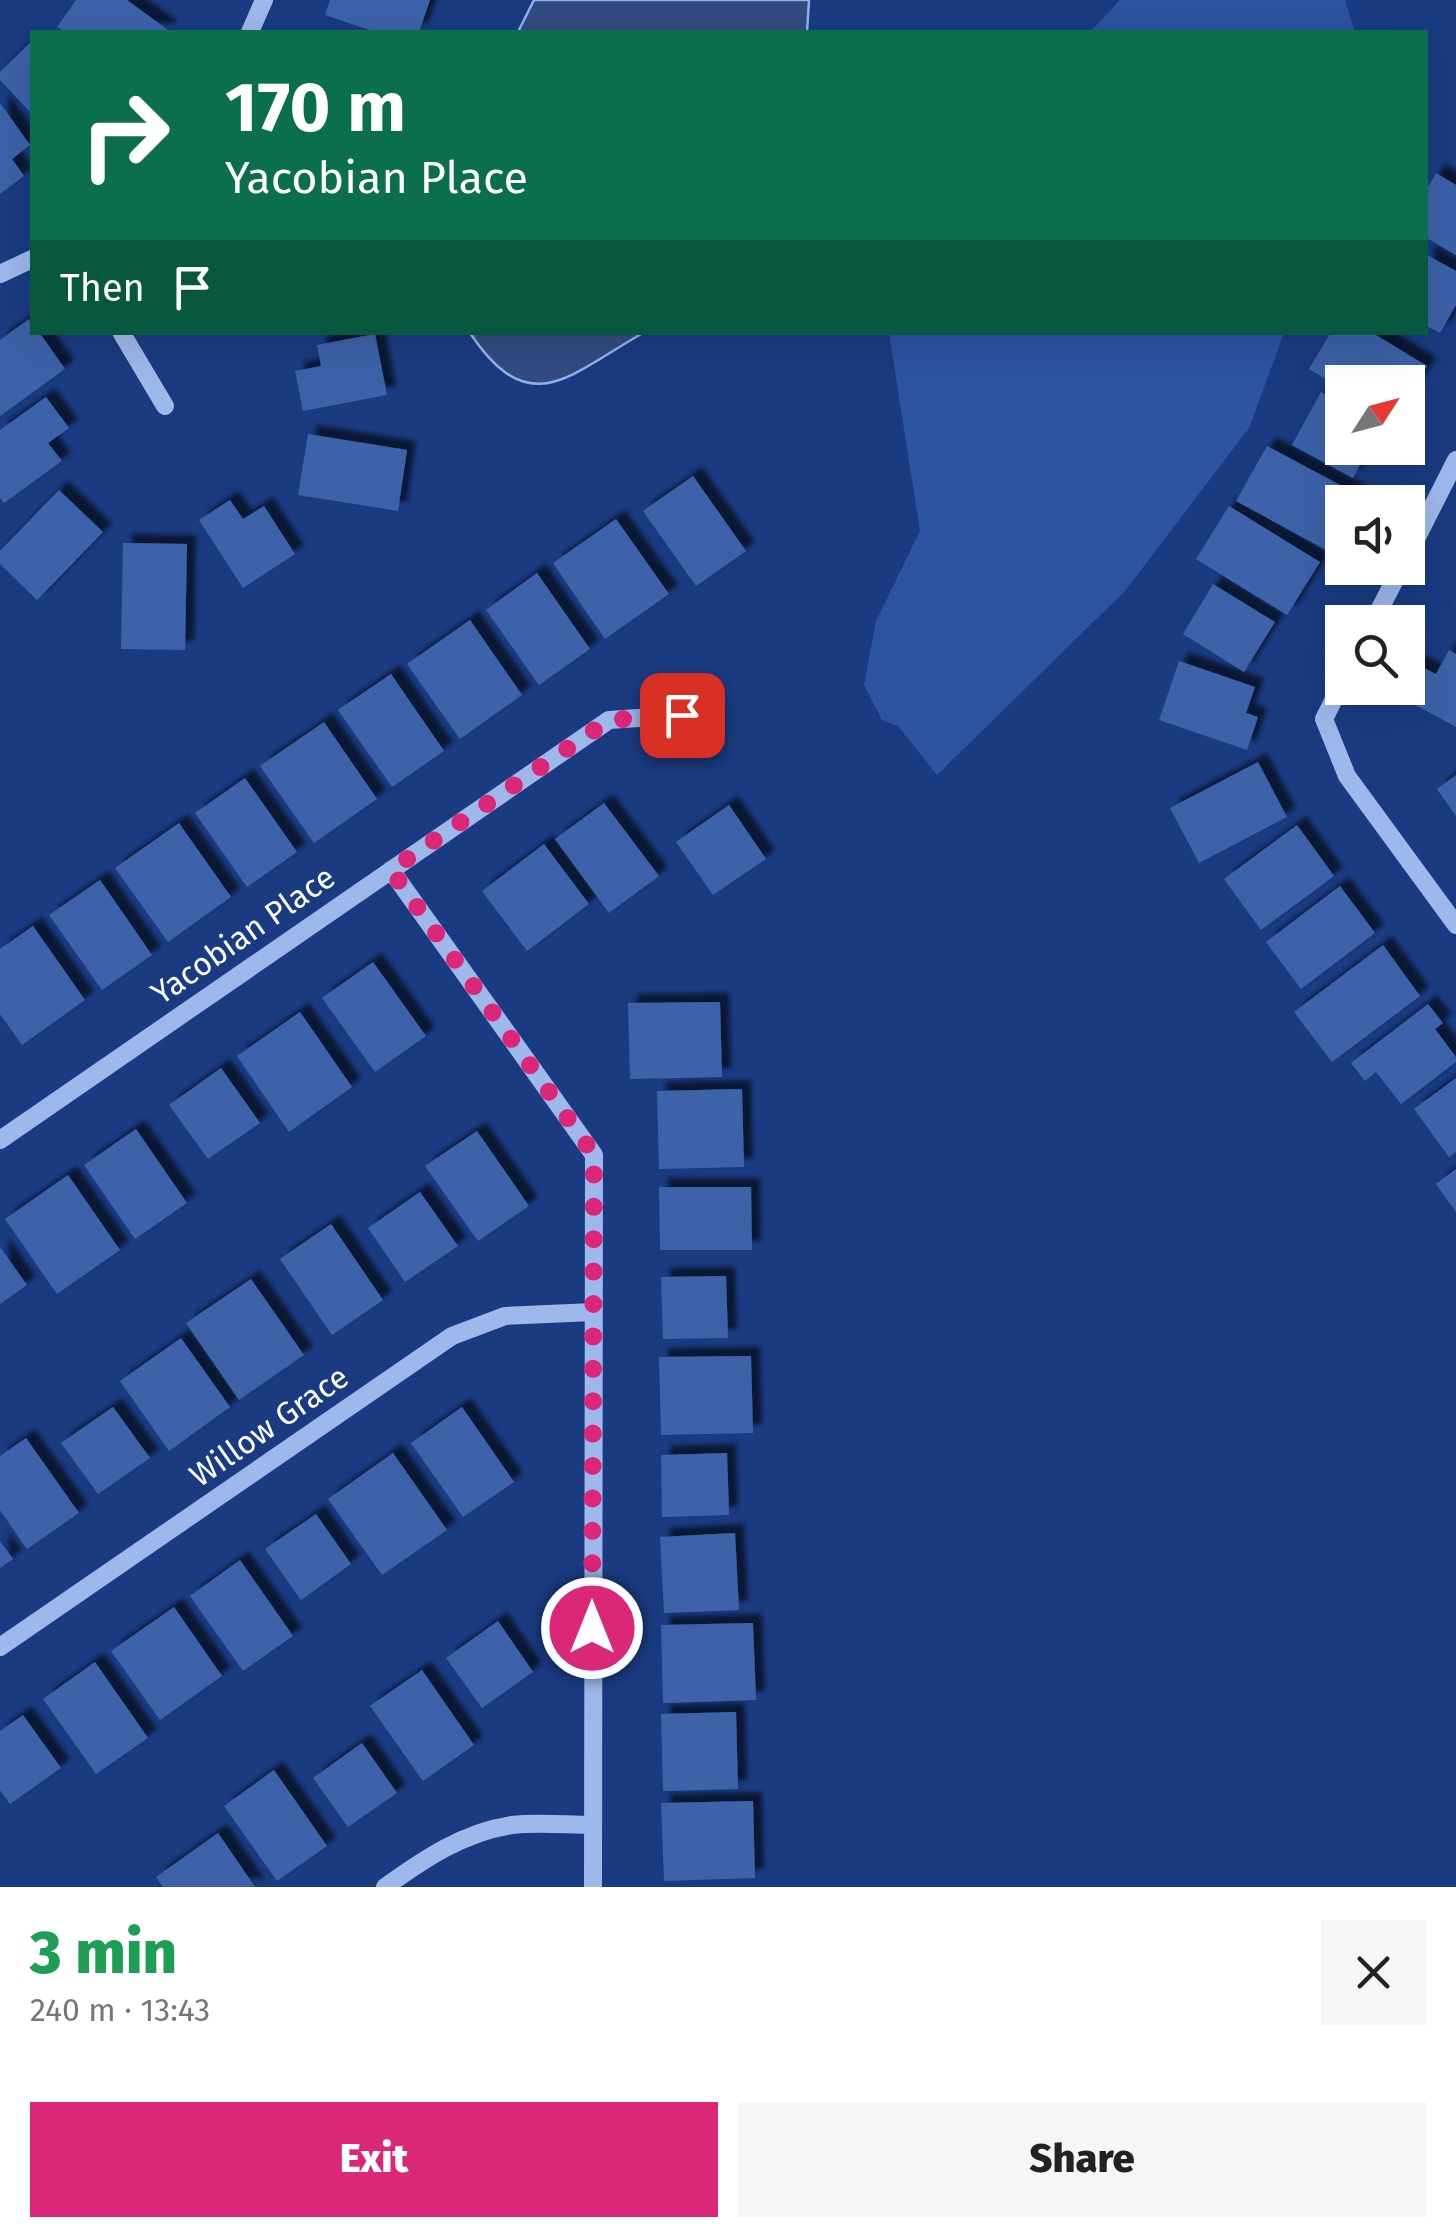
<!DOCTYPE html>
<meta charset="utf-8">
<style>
:root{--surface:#fff;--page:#f6f6f6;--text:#222;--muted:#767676;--accent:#db2777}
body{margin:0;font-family:"Fira Sans",sans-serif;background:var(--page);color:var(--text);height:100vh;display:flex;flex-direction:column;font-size:38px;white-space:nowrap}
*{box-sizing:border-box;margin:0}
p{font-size:32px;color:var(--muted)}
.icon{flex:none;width:55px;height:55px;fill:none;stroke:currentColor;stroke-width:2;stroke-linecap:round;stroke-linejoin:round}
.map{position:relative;height:1887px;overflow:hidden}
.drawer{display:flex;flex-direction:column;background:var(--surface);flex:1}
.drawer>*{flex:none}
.top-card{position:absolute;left:30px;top:30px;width:1398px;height:305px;border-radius:0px;box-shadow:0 10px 40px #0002;background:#0b6e4f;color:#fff;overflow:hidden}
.needle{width:65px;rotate:54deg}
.fabs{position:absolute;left:1325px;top:365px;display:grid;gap:20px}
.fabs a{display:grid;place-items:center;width:100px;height:100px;border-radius:0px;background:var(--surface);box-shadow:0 10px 40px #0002;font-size:50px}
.pin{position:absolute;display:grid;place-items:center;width:85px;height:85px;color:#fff;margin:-42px;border-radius:20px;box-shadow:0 5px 15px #0006}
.me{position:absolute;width:110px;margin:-55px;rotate:0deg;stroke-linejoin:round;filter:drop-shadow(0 0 8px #0008)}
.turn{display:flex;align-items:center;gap:35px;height:210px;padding:0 30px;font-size:45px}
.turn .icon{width:130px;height:130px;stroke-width:2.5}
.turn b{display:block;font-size:70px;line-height:85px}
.then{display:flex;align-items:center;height:95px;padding:0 30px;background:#0003;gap:20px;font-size:38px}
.round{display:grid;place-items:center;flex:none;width:105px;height:105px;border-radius:0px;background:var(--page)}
.headline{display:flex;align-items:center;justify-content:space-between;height:170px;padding:0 30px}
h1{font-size:60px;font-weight:800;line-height:75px;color:#1e9e55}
.cta{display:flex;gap:20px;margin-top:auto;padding:20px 30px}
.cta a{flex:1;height:115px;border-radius:0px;background:var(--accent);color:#fff;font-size:40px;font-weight:800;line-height:115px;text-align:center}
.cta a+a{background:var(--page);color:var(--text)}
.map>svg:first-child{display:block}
</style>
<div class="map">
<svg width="1456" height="1887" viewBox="0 0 1456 1887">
<defs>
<filter id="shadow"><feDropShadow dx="9" dy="-9" stdDeviation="2.5" flood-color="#0009"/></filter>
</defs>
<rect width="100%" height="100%" fill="#1a3b82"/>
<g fill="#2d53a1">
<path d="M1120,0H1345L1355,32H1090Z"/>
<path d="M889,333H1284L1249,428L1125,591L937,775L898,726L882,720L864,685L876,621L920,531Z"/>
</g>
<g fill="#324b80" stroke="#91b1ed" stroke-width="2.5">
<path d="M534,0H809L807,32H518Z"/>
<path d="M470,333H643C570,374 530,423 470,333Z"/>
</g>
<g fill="#3e62aa" filter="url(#shadow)">
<path d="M76,0H127L168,30L166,32H65L57,27Z"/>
<path d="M330,0H430L419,32H375L325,15Z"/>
<path d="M32,41V114L0,80V72Z"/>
<path d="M0,103L30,145L12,159L24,176L0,194Z"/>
<path d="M1436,173L1456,185V255L1425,237L1428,216L1425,214V193Z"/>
<path d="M1425,254L1456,271V305L1440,333L1425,325Z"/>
<path d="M29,319L32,332H39L65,369L0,416V340Z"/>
<path d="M1331,332H1371L1427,366L1408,397V382H1342V389L1309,369Z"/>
<path d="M375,334L387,395L303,411L295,371L321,366L317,345Z"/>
<path d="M1321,392L1342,404V448H1382L1376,459L1366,453L1353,478L1292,445Z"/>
<path d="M46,397L69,428L48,443L62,461L4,503L0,498V430Z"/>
<path d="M308,434L407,450L398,511L298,495Z"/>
<path d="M1267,446L1357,494L1352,502H1342V520L1326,550L1236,501Z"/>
<path d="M693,476L746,551L696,586L643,511Z"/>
<path d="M59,490L103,532L37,600L0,564V551Z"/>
<path d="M230,500L243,519L264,506L295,554L243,588L199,520Z"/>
<path d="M1229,506L1320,562L1287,615L1196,559Z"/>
<path d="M616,519L669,594L605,639L553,563Z"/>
<path d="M123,543L187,544L185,650L121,649Z"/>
<path d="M537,573L590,649L539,685L486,610Z"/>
<path d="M1213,584L1275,622L1244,672L1183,634Z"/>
<path d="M470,620L522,695L460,739L407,664Z"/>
<path d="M1449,650L1456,654V727L1399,696L1403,688H1408V680L1416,664L1436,674Z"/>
<path d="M1179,661L1255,687L1246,713L1258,717L1247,750L1159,720Z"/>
<path d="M391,674L444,751L392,787L338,710Z"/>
<path d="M324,722L377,799L314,843L260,766Z"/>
<path d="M1258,762L1287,817L1199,863L1170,808Z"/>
<path d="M1456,775V816L1437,789Z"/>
<path d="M245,778L297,852L247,887L195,813Z"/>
<path d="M604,803L659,876L609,913L555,839Z"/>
<path d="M729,805L766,859L713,895L676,842Z"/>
<path d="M179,823L231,897L168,942L115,868Z"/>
<path d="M1297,825L1334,876L1261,930L1224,879Z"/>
<path d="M544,844L589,904L527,951L482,891Z"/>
<path d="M100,880L152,955L102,990L49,915Z"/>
<path d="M1340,886L1375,933L1301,989L1266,942Z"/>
<path d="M33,926L85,1000L22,1045L0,1014V949Z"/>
<path d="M1383,945L1420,996L1332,1062L1294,1012Z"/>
<path d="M373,962L426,1036L375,1072L322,998Z"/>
<path d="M720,1002L722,1077L630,1079L628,1003Z"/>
<path d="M1428,1004L1443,1023L1435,1029L1456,1057V1062L1401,1104L1376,1072L1365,1081L1351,1063Z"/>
<path d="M300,1012L352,1087L289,1132L237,1056Z"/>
<path d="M221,1068L260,1123L208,1159L169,1105Z"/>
<path d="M1456,1078V1152L1449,1157L1414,1109Z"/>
<path d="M742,1089L744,1167L659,1169L657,1091Z"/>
<path d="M136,1129L187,1203L135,1239L84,1165Z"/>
<path d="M477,1131L529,1206L478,1241L425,1166Z"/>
<path d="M1456,1169V1212L1436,1184Z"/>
<path d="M68,1175L120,1250L57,1294L5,1219Z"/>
<path d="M659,1187H751L752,1250H660Z"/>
<path d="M420,1192L458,1246L405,1282L368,1228Z"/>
<path d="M331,1224L383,1300L332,1335L280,1259Z"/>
<path d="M0,1247L27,1285L0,1304Z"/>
<path d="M726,1276L728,1338L663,1339L661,1277Z"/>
<path d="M251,1279L304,1355L239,1400L186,1323Z"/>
<path d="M181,1338L230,1407L169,1451L120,1381Z"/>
<path d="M751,1356L753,1433L661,1435L659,1357Z"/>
<path d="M113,1407L150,1458L98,1494L61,1443Z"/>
<path d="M462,1407L514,1482L463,1517L411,1443Z"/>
<path d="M26,1438L79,1513L27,1549L0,1510V1456Z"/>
<path d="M393,1453L447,1530L382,1575L328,1499Z"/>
<path d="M727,1453L729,1515L662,1517L661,1455Z"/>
<path d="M316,1514L351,1564L301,1600L265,1549Z"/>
<path d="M735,1533L739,1610L664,1613L660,1537Z"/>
<path d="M0,1541L13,1559L0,1568Z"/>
<path d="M240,1560L293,1636L243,1671L190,1596Z"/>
<path d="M174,1607L222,1676L160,1720L111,1651Z"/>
<path d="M498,1621L533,1672L482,1708L446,1658Z"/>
<path d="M753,1623L756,1700L663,1703L661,1625Z"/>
<path d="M95,1662L148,1738L96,1774L43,1699Z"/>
<path d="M422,1670L474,1745L423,1781L370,1706Z"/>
<path d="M736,1712L738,1789L663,1791L661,1714Z"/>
<path d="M23,1715L61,1768L10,1804L0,1790V1731Z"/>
<path d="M362,1743L397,1793L348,1827L313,1778Z"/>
<path d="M274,1770L327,1846L277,1881L224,1806Z"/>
<path d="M753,1801L755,1878L664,1881L661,1803Z"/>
<path d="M218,1833L255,1887H163L156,1877Z"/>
</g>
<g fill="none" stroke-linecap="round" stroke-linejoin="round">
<g stroke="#9eb8eb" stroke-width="18">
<path d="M250,32L264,0"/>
<path d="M0,274L32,259"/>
<path d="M121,332L165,406"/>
<path d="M1408,555L1456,460"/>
<path d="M1373,622L1401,568"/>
<path d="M1342,683L1324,719L1347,776L1456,925"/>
<path d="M391,870L594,1155L593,1887"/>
<path d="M0,1140L609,720L682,715"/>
<path d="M0,1647L452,1336L505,1316L593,1312"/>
<path d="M385,1887C424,1859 464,1832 512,1825C538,1822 566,1825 592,1825"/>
</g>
</g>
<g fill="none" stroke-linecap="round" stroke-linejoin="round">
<path stroke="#db2777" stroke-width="18" stroke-dasharray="0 32.4" d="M592,1628L594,1155L391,870L609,720L682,715"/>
</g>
<g text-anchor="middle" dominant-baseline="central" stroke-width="9" stroke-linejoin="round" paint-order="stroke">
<g font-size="32" fill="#fff" stroke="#1a3b82">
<text transform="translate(243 935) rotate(-35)">Yacobian Place</text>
<text transform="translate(269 1426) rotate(-35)">Willow Grace</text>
</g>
</g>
</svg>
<div class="fabs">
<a><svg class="needle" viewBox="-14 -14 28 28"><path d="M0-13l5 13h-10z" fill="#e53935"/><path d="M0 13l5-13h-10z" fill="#767676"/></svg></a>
<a><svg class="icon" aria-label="sound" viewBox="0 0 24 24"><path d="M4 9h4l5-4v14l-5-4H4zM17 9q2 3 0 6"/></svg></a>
<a><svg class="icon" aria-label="search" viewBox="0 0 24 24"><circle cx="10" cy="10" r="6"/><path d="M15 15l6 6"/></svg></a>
</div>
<div class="pin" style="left:682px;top:715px;background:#d93025"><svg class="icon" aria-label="arrive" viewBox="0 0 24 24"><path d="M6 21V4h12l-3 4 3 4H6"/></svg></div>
<svg class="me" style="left:592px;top:1628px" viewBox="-20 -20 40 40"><circle r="17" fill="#db2777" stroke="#fff" stroke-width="3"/><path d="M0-11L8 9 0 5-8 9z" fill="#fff"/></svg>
<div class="top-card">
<div class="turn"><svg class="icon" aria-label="right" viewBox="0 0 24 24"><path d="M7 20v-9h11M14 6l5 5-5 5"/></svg><div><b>170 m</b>Yacobian Place</div></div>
<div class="then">Then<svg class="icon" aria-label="arrive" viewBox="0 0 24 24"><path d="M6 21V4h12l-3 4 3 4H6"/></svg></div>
</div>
</div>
<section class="drawer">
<div class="headline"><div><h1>3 min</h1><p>240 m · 13:43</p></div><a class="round"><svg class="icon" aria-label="close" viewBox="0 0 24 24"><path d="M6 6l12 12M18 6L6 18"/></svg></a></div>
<div class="cta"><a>Exit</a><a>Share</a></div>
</section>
